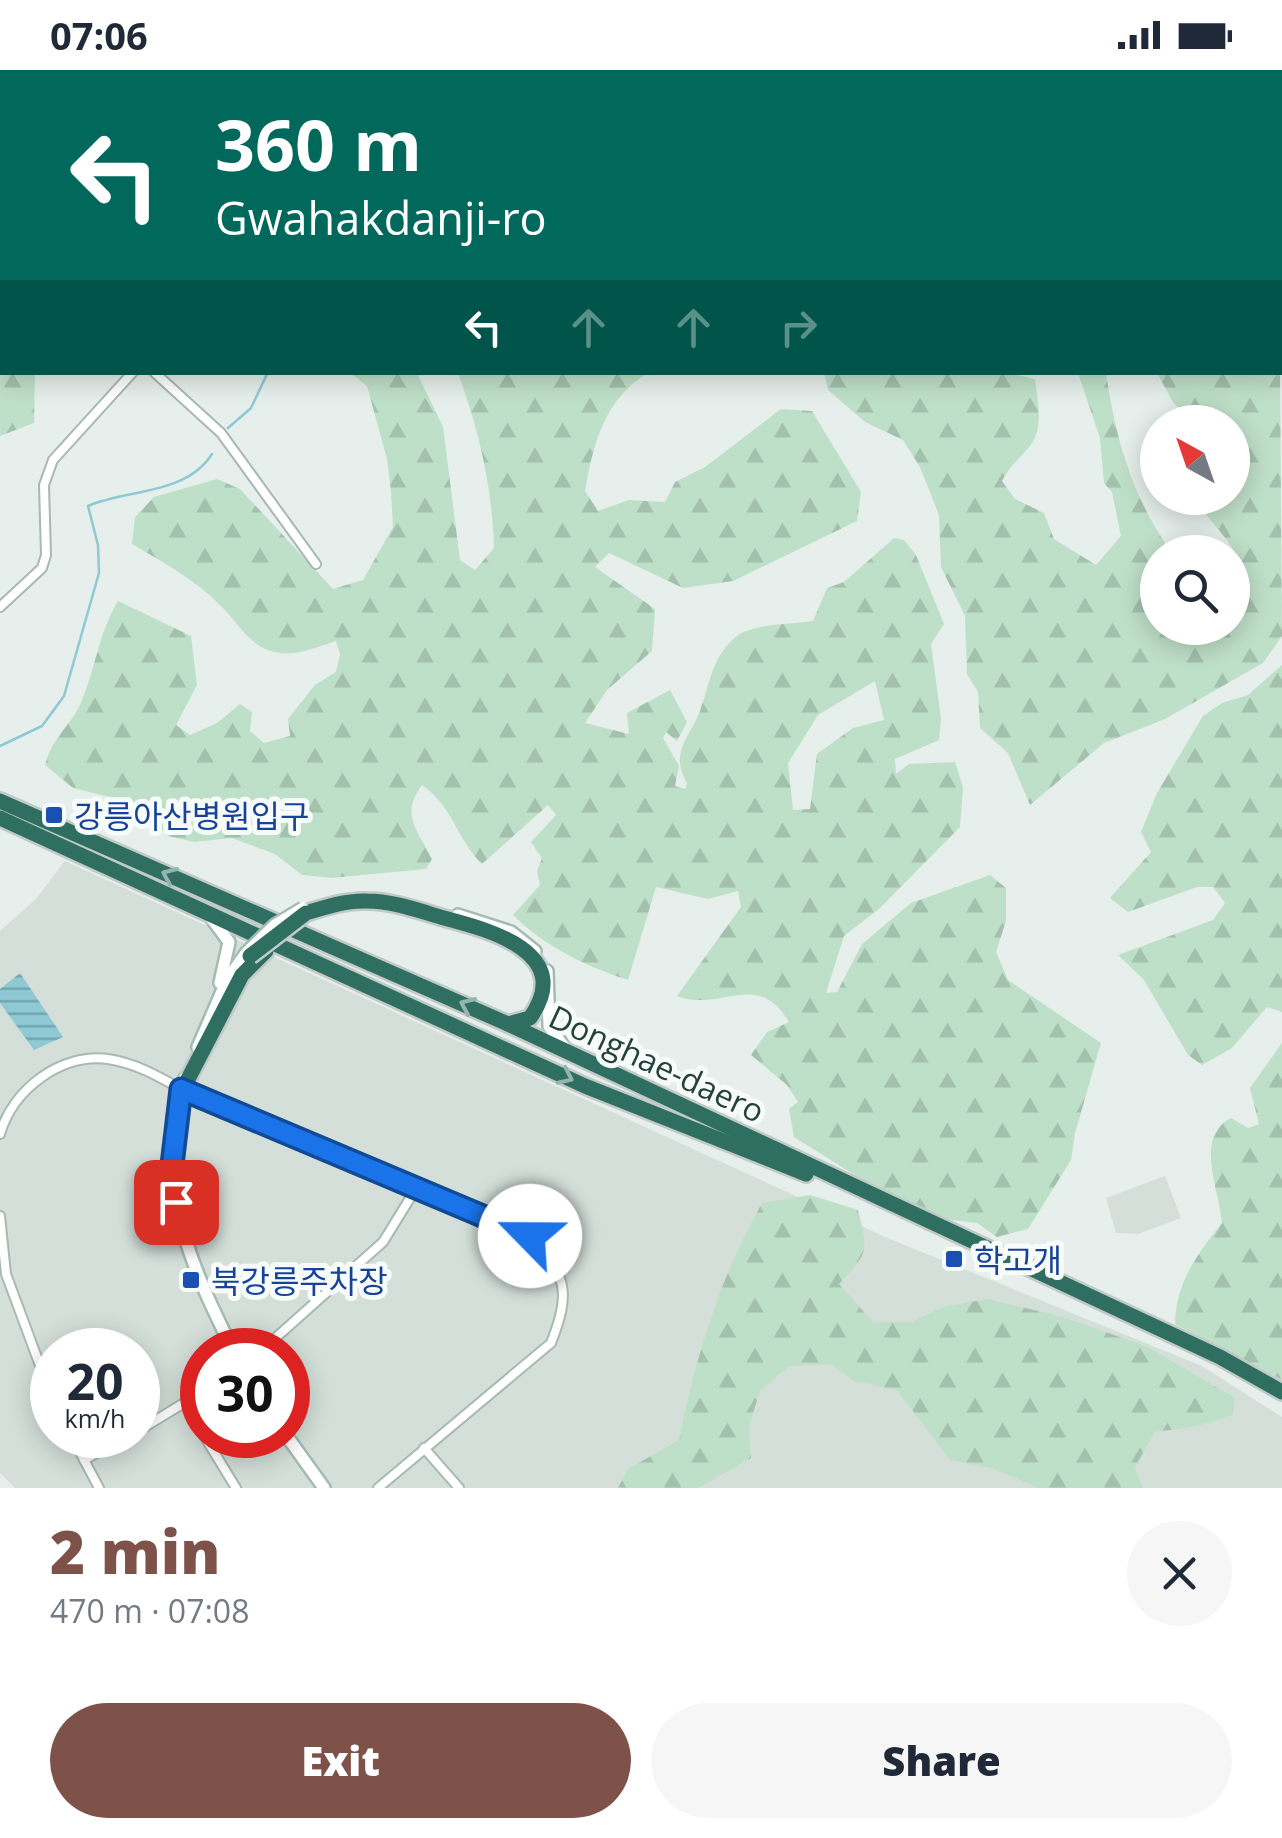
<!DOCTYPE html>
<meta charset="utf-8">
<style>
:root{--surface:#fff;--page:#f6f6f7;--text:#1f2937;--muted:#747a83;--accent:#7f5249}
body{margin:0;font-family:"Open Sans","Noto Sans KR",sans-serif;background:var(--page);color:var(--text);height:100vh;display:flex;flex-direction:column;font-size:38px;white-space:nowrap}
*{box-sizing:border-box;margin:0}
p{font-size:32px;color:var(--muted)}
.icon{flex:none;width:55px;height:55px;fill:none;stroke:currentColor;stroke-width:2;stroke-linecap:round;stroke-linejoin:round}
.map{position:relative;height:1418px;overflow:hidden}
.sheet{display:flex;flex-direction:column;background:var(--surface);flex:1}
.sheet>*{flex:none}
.banner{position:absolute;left:0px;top:0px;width:1282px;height:305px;box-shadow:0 5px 25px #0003;background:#00695c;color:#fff;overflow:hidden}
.needle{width:65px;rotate:320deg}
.controls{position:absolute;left:1140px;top:335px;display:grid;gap:20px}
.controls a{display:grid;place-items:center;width:110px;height:110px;border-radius:50%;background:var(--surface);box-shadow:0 5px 25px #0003;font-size:50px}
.speed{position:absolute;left:30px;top:1258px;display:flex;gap:20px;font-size:50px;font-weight:700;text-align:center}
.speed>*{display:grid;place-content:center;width:130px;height:130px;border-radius:50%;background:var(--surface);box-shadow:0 5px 25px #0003;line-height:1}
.speed small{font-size:25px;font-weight:400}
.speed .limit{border:15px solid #d22;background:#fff;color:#111}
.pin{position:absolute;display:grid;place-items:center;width:85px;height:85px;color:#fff;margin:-42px;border-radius:20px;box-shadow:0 5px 15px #0006}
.me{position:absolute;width:110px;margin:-55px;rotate:293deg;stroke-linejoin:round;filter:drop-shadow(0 0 8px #0008)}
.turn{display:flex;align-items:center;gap:35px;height:210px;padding:0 50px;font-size:45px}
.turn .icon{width:130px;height:130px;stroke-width:2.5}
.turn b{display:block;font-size:70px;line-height:85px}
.lanes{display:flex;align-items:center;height:95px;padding:0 50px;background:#0003;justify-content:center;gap:50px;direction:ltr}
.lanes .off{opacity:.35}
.round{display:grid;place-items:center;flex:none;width:105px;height:105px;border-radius:52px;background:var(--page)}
.summary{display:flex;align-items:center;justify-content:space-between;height:170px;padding:0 50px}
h1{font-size:60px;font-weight:800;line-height:75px;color:var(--accent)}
.primary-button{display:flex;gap:20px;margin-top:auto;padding:20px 50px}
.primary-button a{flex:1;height:115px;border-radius:60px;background:var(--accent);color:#fff;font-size:40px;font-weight:800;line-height:115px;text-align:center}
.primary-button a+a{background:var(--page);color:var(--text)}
.status{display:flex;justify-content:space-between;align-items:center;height:70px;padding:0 50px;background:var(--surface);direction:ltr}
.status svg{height:28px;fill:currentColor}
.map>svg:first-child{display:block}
</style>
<div class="status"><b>07:06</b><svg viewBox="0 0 49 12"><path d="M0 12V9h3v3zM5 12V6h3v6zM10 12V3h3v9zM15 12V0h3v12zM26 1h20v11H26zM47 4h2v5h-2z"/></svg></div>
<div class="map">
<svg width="1282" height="1418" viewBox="0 0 1282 1418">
<defs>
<pattern id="forest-firs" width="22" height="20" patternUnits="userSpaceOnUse" patternTransform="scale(2.5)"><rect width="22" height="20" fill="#bfe0c8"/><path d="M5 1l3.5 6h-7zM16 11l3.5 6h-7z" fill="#a4c1ad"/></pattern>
<pattern id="water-rules" width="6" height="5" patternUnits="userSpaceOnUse" patternTransform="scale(2.5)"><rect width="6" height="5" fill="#8ec9d4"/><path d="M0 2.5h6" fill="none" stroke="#74a5ad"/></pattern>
</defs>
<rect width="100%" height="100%" fill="#e6efeb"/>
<g fill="#d4dfda" fill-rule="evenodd">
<path d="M65,791L885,1167L1202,1296L1282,1347V1418H15L0,1403V861L36,829ZM52,1280H138V1365H52ZM202,1280H288V1365H202Z"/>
<path d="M1165,1106L1181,1148L1138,1164L1116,1163L1106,1128Z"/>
</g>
<g fill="url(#forest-firs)" fill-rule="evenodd">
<path d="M0,228L2,302L35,303L34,353L0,366Z"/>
<path d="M1280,293L1282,566L1263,593L1165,649L1104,673L1030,735L1008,683L980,658L978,622L967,604L965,546L941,497L939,445L920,397L903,370L865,352L828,320L824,303L1004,302L1035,309C1037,330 1044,354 1032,373C1022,387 1010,395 1002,411L1015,429L1044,443L1054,469L1096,495L1121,466L1112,422L1104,413L1100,368L1078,303H1106C1116,370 1132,426 1171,482H1158V558H1232L1233,511L1240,495C1233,470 1208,452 1195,428H1232L1233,400L1244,390L1233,383L1232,352H1190L1173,332L1157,303L1280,302Z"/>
<path d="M350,303H417L443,357L460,490L475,500L494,478C492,415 479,361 458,303H648C605,328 593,374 585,421L598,441L629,430L665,432L675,412L705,397L781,339L812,341L861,422L857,451L733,511L683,518L609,483L595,497L655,539L652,581L607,620L585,653L629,664L627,643L670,620L687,652L677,671L666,662L663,668L679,696L675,716L685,719L687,713C669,682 690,667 700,641C710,613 712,586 737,566C752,554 793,554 813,551L827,518L844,512L894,468L904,470L916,485L944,554L931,574L941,648L939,670L895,689L896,704L909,694L955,692L963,717L960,757L879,839L844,866L826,923L837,922L862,874L911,833L990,805L1006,818V851L996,882L1008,910L1101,973L1075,1063L1071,1090L1028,1159L997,1167L977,1153L920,1146L794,1067L789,1039L798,1032L787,1015L751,985L767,962L789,952C757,898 721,943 677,926L741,837L738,821L708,829L656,817L628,910C587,897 544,876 513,845L540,815L537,801L542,788L531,772L556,745L548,735L482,794C458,771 452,735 422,715C400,745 417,758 432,789L426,799L331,808L302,805L275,784L232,768L194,772L168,766L135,733L73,718L45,695C53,666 68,659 80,635C95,601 99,562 118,531L191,566L197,615L176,655L190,665L217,653L240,634L252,642L250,661L264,673L290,666L288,649L315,615L336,602L340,584L336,571C314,578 291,589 268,580C247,572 237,552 222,537C196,510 164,493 132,474L135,447L154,427L217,409L240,419L333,519L363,510L393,457L391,422L387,389L367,316ZM875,611L884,650L853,658L817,684L810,739L793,740L788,693L818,645Z"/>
<path d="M1282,595V942L1267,937L1232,978L1202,995L1188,985L1144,910L1118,885L1213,850L1225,833L1213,817H1197L1128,842L1110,828L1151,782L1141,762L1157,723L1203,646L1222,633L1248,625Z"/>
<path d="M1282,973V1310L1175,1254C1175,1214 1198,1183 1222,1153C1219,1119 1194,1067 1231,1048L1248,1058L1259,1054L1250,1018Z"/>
<path d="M810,1125L858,1140C869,1183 868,1182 839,1214L873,1252H912L943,1237L987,1229L1059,1246L1146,1276L1235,1328L1233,1345L1198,1356L1155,1362L1135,1397L1143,1418H1038L992,1398L950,1390L897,1320L854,1311L830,1294L789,1296L760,1321L749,1356L751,1388L698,1418H618L628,1399L679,1370C696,1286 719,1209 762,1133Z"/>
</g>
<path fill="url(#water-rules)" d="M20,903L63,967L34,980L0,933V919Z"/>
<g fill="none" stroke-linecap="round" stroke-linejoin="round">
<g stroke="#8ec9d4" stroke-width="2.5">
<path d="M421,2L424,0"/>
<path d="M228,358L251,338L268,302"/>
<path d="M0,676L42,656L64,626L99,503L98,475L88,436C128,419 186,425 212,384"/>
</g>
<g stroke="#a8b8b2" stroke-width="12">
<g id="street">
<path d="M889,0L891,2"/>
<path d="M445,2L447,0"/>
<path d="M1101,2L1105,0"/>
<path d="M154,302L221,363L316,494"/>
<path d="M0,537L42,498L46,485L44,415L53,390L133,302"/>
<path d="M0,1064C13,1019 61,983 108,989C135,993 158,1006 181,1019L530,1166C567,1205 571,1222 551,1273L378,1418"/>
<path d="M0,1146L6,1204L52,1328"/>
<path d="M262,1280L383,1172L417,1117"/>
<path d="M184,1333L236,1418"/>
<path d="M138,1361L202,1322"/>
<path d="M71,1365L99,1418"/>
<path d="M424,1378L459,1418"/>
<path d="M84,1390L129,1365"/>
</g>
</g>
<g stroke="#a4bbb3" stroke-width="16">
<g id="secondary">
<path d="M458,845L511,862L535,881"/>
<path d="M212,849L229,872L220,913"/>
<path d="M547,901L549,956L564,977"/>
<path d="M198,977L227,910L246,883"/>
<path d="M185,1008C150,1106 190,1194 233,1280"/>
<path d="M286,1365L324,1418"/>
</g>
</g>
<g stroke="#c2cac8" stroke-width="20">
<g id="highway">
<path d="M0,731L508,954L1220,1287L1282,1322"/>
<path d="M0,748L585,1016L806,1104"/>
<path d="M306,843C325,837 347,830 367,831C393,831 420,841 444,848C490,860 576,883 530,948L508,954"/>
<path d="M186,1013L242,905L266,881"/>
</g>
</g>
<use href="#street" stroke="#fff" stroke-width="8"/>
<use href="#secondary" stroke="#fff" stroke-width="11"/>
<use href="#highway" stroke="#2f6f62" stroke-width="15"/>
<g stroke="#a4bbb3" stroke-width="16" stroke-linecap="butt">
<path id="secondary-bridge" d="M248,881L275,855L303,838"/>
</g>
<g stroke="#c2cac8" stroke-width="20" stroke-linecap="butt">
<path id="highway-bridge" d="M250,886L306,843"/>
</g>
<use href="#secondary-bridge" stroke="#fff" stroke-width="11"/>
<use href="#highway-bridge" stroke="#2f6f62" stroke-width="15"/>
</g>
<defs><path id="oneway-chevron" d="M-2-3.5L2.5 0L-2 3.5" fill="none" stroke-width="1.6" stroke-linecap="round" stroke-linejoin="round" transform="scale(2.5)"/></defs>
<g stroke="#93b5ae">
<use href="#oneway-chevron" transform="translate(169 805) rotate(-156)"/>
<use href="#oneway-chevron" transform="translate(467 935) rotate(-156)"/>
<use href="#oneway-chevron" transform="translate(566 1007) rotate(25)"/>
</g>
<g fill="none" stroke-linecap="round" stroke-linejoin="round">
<g stroke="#114b97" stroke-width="25">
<path id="route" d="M176,1132L172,1095L181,1019L530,1166"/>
</g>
<use href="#route" stroke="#1a73e8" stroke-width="18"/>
</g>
<g fill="#1a4fb4" stroke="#f7fbf9" stroke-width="4">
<rect x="44" y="735" width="20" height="20" rx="5"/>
<rect x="944" y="1179" width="20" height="20" rx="5"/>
<rect x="181" y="1200" width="20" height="20" rx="5"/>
</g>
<g text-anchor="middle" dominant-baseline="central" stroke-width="10" stroke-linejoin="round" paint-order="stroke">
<g font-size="32" fill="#164399" stroke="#f7fbf9" text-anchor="start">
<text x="74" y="745">강릉아산병원입구</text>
<text x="974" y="1189">학고개</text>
<text x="211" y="1210">북강릉주차장</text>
</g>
<g font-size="32" fill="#24423a" stroke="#f7fbf9">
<text transform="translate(657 993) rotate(25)">Donghae-daero</text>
</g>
</g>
</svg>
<div class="controls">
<a><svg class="needle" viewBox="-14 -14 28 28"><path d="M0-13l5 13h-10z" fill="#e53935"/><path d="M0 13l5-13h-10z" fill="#747a83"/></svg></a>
<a><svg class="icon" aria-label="search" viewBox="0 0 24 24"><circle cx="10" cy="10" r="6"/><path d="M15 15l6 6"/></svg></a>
</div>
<div class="speed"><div>20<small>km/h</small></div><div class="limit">30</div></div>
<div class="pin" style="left:176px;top:1132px;background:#d93025"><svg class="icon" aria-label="arrive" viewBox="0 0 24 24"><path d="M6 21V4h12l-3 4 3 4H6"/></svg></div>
<svg class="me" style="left:530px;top:1166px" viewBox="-20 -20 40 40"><circle r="19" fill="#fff"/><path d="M0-13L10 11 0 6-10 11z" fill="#1a73e8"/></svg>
<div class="banner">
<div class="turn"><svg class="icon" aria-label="left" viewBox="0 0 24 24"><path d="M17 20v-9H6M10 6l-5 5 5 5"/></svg><div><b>360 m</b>Gwahakdanji-ro</div></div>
<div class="lanes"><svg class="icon" aria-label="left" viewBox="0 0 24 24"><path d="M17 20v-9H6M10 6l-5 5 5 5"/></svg><svg class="icon off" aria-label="ahead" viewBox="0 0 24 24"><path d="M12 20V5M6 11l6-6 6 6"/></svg><svg class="icon off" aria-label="ahead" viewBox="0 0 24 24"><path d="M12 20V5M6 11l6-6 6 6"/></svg><svg class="icon off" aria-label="right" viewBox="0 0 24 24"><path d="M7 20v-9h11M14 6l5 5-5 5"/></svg></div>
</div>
</div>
<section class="sheet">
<div class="summary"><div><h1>2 min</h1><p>470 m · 07:08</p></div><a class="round"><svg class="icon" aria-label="close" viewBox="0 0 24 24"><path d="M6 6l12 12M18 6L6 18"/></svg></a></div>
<div class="primary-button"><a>Exit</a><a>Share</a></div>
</section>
